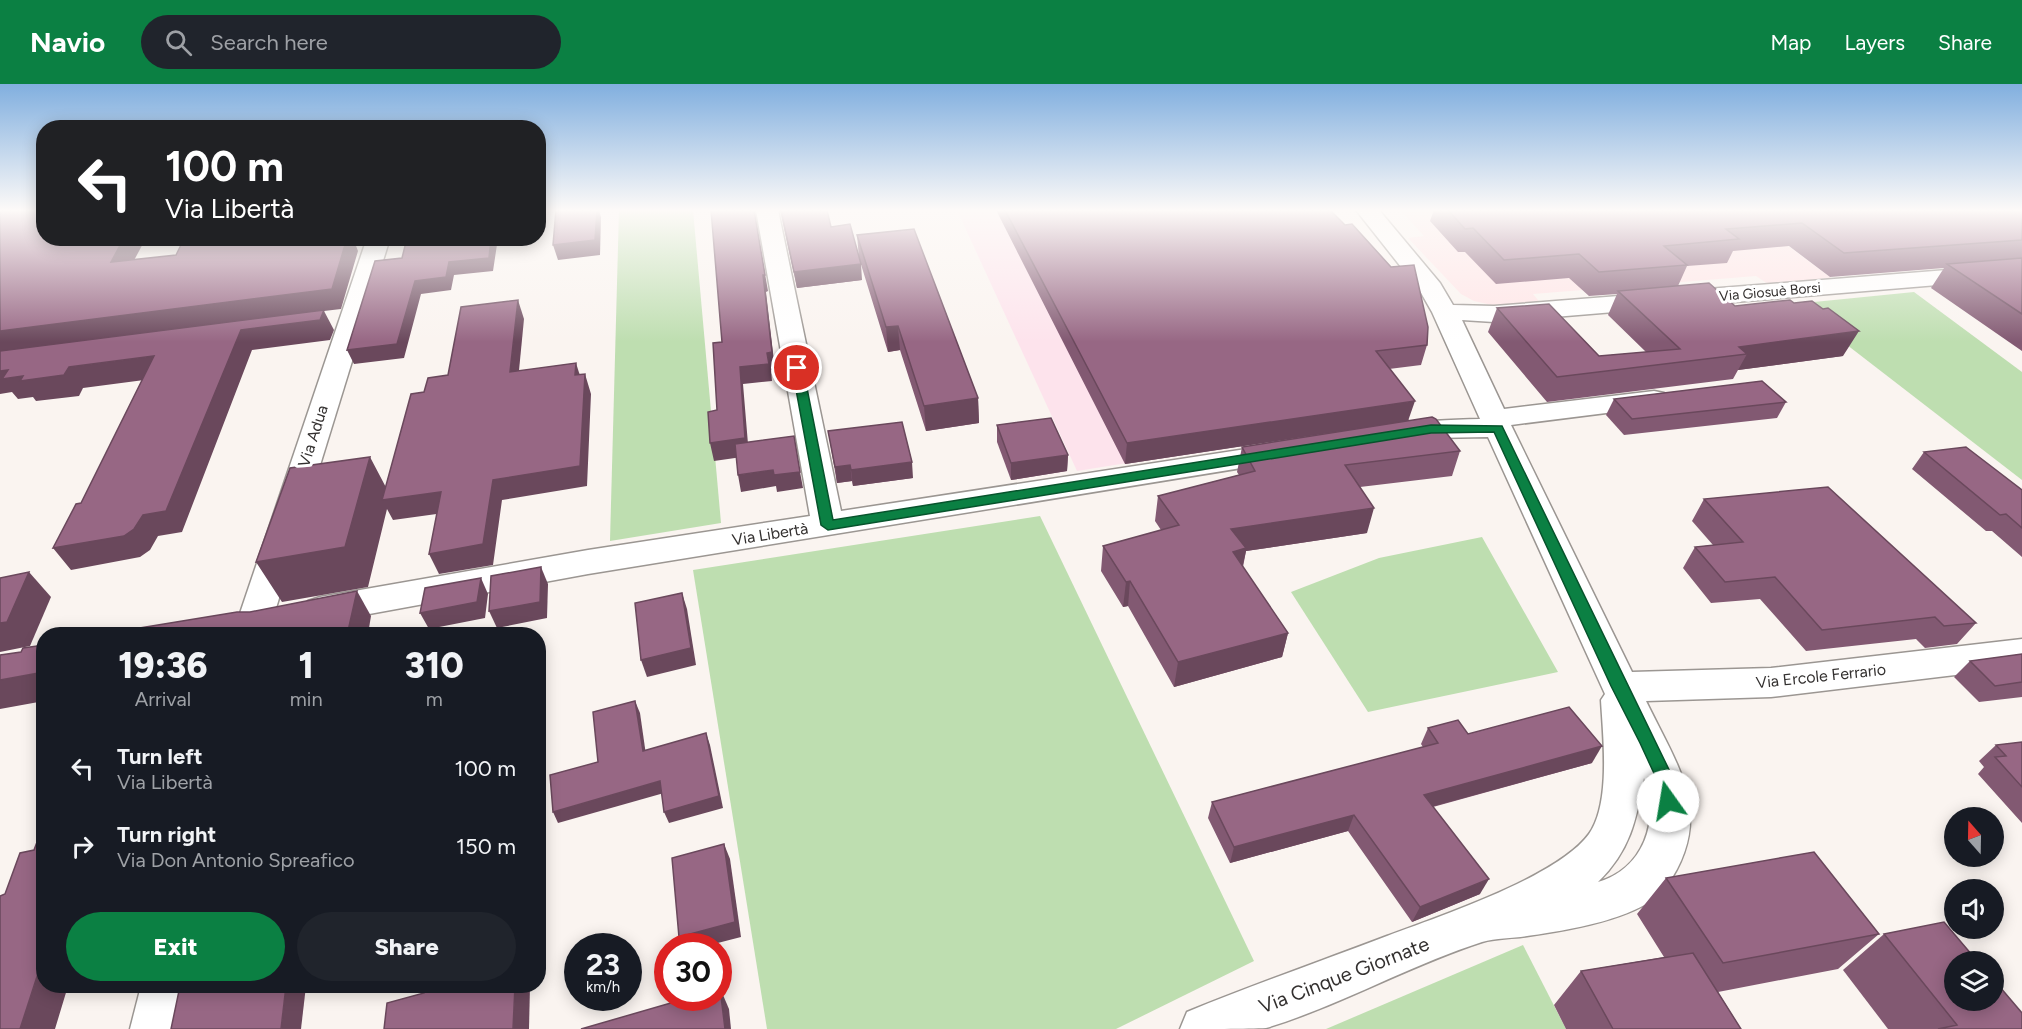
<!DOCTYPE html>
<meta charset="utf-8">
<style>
:root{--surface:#171b24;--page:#20242c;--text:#f1f3f6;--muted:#9ea1a6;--accent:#0b8043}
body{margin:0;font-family:Figtree,sans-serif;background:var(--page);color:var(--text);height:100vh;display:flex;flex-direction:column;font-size:22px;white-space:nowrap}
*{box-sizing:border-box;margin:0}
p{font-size:20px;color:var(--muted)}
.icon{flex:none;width:33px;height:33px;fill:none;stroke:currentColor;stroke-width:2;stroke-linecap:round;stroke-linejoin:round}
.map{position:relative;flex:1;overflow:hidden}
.side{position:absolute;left:36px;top:543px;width:510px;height:366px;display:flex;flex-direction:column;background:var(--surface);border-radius:24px;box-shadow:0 3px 15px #0003}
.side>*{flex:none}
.guide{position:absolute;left:36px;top:36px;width:510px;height:126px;border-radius:24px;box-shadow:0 3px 15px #0003;background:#202124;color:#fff;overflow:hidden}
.needle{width:39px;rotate:340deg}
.controls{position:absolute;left:1944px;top:723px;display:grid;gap:12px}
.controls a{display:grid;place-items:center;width:60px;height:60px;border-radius:50%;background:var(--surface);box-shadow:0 3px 15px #0003;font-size:30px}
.speed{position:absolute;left:564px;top:849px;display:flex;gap:12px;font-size:30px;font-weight:700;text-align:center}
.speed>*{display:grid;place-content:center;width:78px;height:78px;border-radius:50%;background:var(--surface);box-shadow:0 3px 15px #0003;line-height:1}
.speed small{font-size:15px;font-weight:400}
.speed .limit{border:9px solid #d22;background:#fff;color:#111}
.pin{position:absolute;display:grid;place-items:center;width:51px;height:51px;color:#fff;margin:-26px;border:3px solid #fff;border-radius:50%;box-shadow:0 2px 6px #0007}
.me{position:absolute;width:66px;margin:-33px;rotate:347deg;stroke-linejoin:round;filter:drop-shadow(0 0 4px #0008)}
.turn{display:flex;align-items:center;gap:21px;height:126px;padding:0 30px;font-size:27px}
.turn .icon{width:78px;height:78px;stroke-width:2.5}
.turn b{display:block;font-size:42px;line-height:51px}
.eta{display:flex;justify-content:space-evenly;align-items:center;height:102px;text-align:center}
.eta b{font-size:36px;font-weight:800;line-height:42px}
.primary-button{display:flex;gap:12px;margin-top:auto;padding:12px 30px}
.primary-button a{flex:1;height:69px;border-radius:36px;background:var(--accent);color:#fff;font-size:24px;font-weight:800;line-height:69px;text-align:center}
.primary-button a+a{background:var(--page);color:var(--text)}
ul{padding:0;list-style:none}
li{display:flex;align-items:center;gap:18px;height:78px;padding:0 30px}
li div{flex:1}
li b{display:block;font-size:22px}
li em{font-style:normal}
header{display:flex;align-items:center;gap:36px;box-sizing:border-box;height:84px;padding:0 30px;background:var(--accent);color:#fff}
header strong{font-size:28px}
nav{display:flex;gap:33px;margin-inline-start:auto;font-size:21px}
.search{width:420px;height:54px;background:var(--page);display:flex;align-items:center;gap:15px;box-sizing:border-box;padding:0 21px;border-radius:33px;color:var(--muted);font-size:22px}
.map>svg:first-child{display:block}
</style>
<header>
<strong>Navio</strong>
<div class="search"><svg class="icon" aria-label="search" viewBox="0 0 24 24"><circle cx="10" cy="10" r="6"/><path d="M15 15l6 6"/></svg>Search here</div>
<nav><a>Map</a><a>Layers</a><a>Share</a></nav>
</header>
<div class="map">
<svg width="2022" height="945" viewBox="0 0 2022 945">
<rect width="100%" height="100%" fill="#faf4f0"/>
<path fill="#fde3ec" d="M957,126H1147L1215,365L1077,387Z"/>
<path fill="#ffe4e6" d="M1400,126H1740L1831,194L1768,200L1756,192L1533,210L1542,221L1501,223L1474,217L1461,210L1408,154L1424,152Z"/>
<g fill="#bedeb0">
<path d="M619,126H693L721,439L610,457Z"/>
<path d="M1914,208L2022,288V396L1794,220Z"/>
<path d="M1040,432L1254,877L1116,945H767L693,486Z"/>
<path d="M1482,453L1558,588L1368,628L1291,508L1379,474Z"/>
<path d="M1523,861L1566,945H1326Z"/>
</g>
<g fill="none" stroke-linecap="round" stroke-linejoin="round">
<g stroke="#9b9692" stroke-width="3">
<g id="minor">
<path d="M756,126H778L841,427L1285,359L1296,361L1300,368L1296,375L1285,377L588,490L320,539L308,535L303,526L308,517L320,513L588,466L810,432Z"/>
<path d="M1356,126H1379L1440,199L1453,221L1494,222L2022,180V194L1494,238L1462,236L1504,325L1654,307L1664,309L1668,315L1664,321L1654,323L1511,341L1632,588L1771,584L2022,555V583L1771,613L1646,617C1678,683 1716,732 1666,803C1643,835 1564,847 1527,852C1513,854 1496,854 1482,858C1410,881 1339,922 1266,944C1250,945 1200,945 1180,945L1187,928C1253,901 1321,877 1387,852C1438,833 1558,793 1589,750C1611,719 1603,653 1601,616L1605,610L1488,353L1431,354L1398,359L1388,356L1383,350L1388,344C1418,336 1449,336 1480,335L1432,228L1420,207ZM1644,694C1661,737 1643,785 1598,798C1630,767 1636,737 1644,694Z"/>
<path d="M367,154H390L268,550H233Z"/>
<path d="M141,902H187L178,945H130Z"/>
</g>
</g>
<use href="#minor" fill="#fff" fill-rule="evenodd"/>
</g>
<g fill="#825972">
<path d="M780,126H827L831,143L862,196L797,204Z"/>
<path d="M996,126H1330L1427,261L1421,281L1389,285L1409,337L1460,367L1452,392L1360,403L1367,449L1246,467L1243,483L1288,549L1282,573L1174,603L1128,522L1123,523L1101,487L1103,462L1161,446L1155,437L1158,412L1239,391L1237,388L1242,363L1348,346L1125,380Z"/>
<path d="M1434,126H2022V267L1931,204L1944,184L1830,193L1789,162L1733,167L1727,179L1687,182L1678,202L1735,222L1843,272L1738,286L1733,295L1547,318L1488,248L1497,224L1599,272L1646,268L1608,231L1617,210L1589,212L1569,194L1496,200L1465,168H1458L1430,137Z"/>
<path d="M857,151L978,314L979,339L926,347L900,266L888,268L859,174Z"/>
<path d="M1614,315L1786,318L1777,334L1624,351L1606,331Z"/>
<path d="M997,341L1068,371L1067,387L1011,396L997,358Z"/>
<path d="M828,347L913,394L853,402L852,397L837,399Z"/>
<path d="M1924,368L2022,406V473L1992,447H1986L1912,385Z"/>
<path d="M1704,415L1976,539L1957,560L1925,564L1916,555L1806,567L1760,515L1711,519L1683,484L1695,463L1713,461L1692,437Z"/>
<path d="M2022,570V613L1979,618L1954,593L1970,577Z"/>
<path d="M1428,644L1468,650L1592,679L1433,723L1480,810L1412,838L1348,747L1230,779L1208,734L1212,718L1423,663L1421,660Z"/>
<path d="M2022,658V739L1978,690L1984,683L1979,677L1996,661Z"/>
<path d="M1666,794L1879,850L1838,885L1718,908L1741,945H1566L1554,921L1581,887L1664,873L1637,830Z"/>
<path d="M1884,850L2022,945H1888L1843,886Z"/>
</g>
<g fill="#6a485c">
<path d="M597,126H599L601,133L600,171L558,176L553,161Z"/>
<path d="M754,126L768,207L766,208L775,286H771L772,297L743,300L749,372L714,377L710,359L740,283Z"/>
<path d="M124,154H146L123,197L111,178Z"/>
<path d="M347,154H353L358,167L341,225L324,227L334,246L330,256L252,266L182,448L158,452L150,466L140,473L71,486L53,464L241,246L0,269V247Z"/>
<path d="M491,154H498L493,187L454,191L451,206L421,210L404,274L354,280L347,266L415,197Z"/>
<path d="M861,180L862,196L797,204L794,188Z"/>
<path d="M518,216L524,235L517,307L510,288Z"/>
<path d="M898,242L900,266L888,268L886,243Z"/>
<path d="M1859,247L1843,272L1738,286L1747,270L1739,263Z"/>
<path d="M154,272L167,293L83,304L79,312L36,317L33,313L18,315L12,308L0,310V287L69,283Z"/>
<path d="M576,279L582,298L575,291Z"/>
<path d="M585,290L591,310L587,402L502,416L493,481L439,490L429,470Z"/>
<path d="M978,314L979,339L926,347L924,322Z"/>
<path d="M1415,317L1408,337L1125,380L1127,359Z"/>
<path d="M1068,371L1067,387L1011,396V379Z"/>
<path d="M370,373L390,411L441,408L451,428L393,436L387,425L368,503L282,518L256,478Z"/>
<path d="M912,378L913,394L853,402L851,386Z"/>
<path d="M850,381L852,397L837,399L835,383Z"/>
<path d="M773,386L800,388L803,404L777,408L776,402L741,408L738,391Z"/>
<path d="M1374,424L1367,449L1246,467L1241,489L1232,469L1231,445Z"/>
<path d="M541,483L548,500L547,534L497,544L489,527Z"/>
<path d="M29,488L51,513L30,562L0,568V539Z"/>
<path d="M481,494L488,510L485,534L429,545L420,529Z"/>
<path d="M1130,497L1128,522L1123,523L1126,498Z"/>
<path d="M357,507L371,532L368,550H329Z"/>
<path d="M682,509L687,525L696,581L647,593L641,576Z"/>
<path d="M1288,549L1282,573L1174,603L1178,578Z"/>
<path d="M44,588V617L0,625V596Z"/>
<path d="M635,617L640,629L647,678L643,667Z"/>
<path d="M706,649L710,661L723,724L669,739L664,728Z"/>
<path d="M1602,662L1592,679L1416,727L1424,711Z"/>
<path d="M660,697L664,709L558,739L553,728Z"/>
<path d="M1354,731L1348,747L1230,779L1234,763Z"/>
<path d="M724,760L730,775L741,853L706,862H683L679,853Z"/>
<path d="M1489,795L1480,810L1412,838L1420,823Z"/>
<path d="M44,871V902H68L55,945H20Z"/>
<path d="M286,902H306L301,945H281Z"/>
<path d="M515,902H530L529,945H513Z"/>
<path d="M720,904L729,925L731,945H725Z"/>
</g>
<g fill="#976784" stroke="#6a485c" stroke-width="1.5">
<path d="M0,126H44V154H124L111,178L176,171L184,155L190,154H282L281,155L347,154L332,205L0,247Z"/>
<path d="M556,126H597L595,156L553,161Z"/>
<path d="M711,126H754L765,191H763L772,268L767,269L769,280L740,283L745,354L710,359L708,328L717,326L713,259L722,258Z"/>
<path d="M781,126H827L831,143L850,140L861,180L794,188Z"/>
<path d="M1005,126H1330L1345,141L1352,140L1391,183L1414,181L1428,243L1427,261L1376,267L1415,317L1127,359Z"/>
<path d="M1448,126H2022V156L1844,169L1802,139L1726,145L1739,155L1664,162L1687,181L1599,188L1579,170L1504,176L1473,144L1465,145Z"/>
<path d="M914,145L978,314L924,322L898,242L886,243L857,151Z"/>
<path d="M407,154H491L489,174L449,178L446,193L415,197L397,260L347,266L375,177L402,174Z"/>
<path d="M2022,174V230L1947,180Z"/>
<path d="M1709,199L1735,222L1790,216L1794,219L1812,217L1823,225L1828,224L1859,247L1739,263L1747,270L1557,293L1497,224L1549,220L1599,272L1680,265L1618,207Z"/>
<path d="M518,216L510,288L576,279L575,291L585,290L580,382L493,396L483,460L429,470L441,408L382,416L411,310L424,308L428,294L448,291L461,223Z"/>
<path d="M324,226L320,236L241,246L166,427L143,431L134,445L124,452L53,464L76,420L81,419L154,272L69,283L64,291L20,297L23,292L2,295L8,286L0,287V267Z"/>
<path d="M1762,297L1786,318L1632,335L1614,315Z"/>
<path d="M1432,333L1436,335L1460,367L1345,381L1374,424L1231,445L1246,464L1233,468L1288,549L1178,578L1130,497L1126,498L1103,462L1179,441L1158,412L1255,387L1242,363Z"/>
<path d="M1051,334L1068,371L1011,379L997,341Z"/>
<path d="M902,338L912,378L851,386L850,381L835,383L828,347Z"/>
<path d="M794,352L800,388L774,391L773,386L738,391L735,360Z"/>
<path d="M1966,363L2022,406V444L2006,430L2000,431L1924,368Z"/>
<path d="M370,373L345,463L256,478L290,384Z"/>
<path d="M1828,403L1976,539L1944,542L1935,533L1822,546L1775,493L1725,498L1695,463L1743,458L1704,415Z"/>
<path d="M541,483L540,518L489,527L491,492Z"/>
<path d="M29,488L7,538L0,539V494Z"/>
<path d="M481,494L477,518L420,529L425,504Z"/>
<path d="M357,507L348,547L329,550H103L237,528H250Z"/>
<path d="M682,509L691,564L641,576L635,519Z"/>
<path d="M44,561V588L0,596V571L21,568L23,564Z"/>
<path d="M2022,570V598L1995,602L1970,577Z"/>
<path d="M635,617L643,667L706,649L719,712L664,728L660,697L553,728L550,691L598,678L593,628Z"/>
<path d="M1569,623L1602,662L1424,711L1489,795L1420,823L1354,731L1234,763L1212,718L1438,659L1428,644L1458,636L1468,650Z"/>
<path d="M2022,658V703L1995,673L2006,672L1996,661Z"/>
<path d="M44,756V871L20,945H0V812L5,810L20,769L34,766L37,758Z"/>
<path d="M724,760L735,838L679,853L672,774Z"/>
<path d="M1814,768L1879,850L1723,879L1666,794Z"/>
<path d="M1944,838L1978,878H1954V916H1994V896L2022,929V945H1938L1957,941L1884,850Z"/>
<path d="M1693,869L1741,945H1613L1581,887Z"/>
<path d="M180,902H286L281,945H171Z"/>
<path d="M424,902H515L513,945H384L387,919L424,909Z"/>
<path d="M720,904L725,945H581L688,914H718V905Z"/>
</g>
<linearGradient id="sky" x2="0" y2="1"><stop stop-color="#81afdf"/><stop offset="0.49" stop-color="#fdfaf8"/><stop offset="1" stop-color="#fdfaf8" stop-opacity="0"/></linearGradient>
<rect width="2022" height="258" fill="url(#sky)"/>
<path fill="#0b8043" stroke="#07532c" stroke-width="1.5" d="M797,280L803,284L833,436L1431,341L1502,342L1675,698L1677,717L1674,722L1668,724L1662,722L1658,698L1640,659L1611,602L1494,348L1431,349L828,446L821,441L792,284Z"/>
<g text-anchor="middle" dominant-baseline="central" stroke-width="6" stroke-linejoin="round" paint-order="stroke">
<g font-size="14" fill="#33302f" stroke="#fff">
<text transform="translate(1770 208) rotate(-5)">Via Giosuè Borsi</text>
</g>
<g font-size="16" fill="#33302f" stroke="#fff">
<text transform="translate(313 352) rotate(-72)">Via Adua</text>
<text transform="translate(770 450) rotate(-9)">Via Libertà</text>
<text transform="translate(1821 592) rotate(-6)">Via Ercole Ferrario</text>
</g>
<g font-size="20" fill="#33302f" stroke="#fff">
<text transform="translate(1344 891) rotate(-21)">Via Cinque Giornate</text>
</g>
</g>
</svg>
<div class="controls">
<a><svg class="needle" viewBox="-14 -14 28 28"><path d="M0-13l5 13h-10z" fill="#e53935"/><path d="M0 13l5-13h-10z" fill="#9ea1a6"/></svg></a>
<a><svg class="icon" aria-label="sound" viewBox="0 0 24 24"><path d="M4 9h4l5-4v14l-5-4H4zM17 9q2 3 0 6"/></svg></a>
<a><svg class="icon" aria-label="layers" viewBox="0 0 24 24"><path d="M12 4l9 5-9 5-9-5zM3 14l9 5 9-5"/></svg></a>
</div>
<div class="speed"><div>23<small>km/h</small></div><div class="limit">30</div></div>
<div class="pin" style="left:797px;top:284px;background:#d93025"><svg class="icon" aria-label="arrive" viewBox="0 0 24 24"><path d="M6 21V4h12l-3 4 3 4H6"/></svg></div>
<svg class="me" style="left:1668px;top:717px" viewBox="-20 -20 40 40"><circle r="19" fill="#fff"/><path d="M0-13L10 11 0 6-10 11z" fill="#0b8043"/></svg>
<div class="guide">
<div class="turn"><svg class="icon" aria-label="left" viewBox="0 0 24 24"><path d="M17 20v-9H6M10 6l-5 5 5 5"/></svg><div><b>100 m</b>Via Libertà</div></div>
</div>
<section class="side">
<div class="eta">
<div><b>19:36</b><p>Arrival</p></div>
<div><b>1</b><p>min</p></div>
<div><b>310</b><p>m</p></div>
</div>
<ul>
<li><svg class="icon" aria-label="left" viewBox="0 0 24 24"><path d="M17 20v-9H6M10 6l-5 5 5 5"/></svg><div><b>Turn left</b><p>Via Libertà</p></div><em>100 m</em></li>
<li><svg class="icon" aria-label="right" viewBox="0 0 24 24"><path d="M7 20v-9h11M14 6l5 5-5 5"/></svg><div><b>Turn right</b><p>Via Don Antonio Spreafico</p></div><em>150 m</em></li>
</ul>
<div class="primary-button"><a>Exit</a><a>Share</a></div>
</section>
</div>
